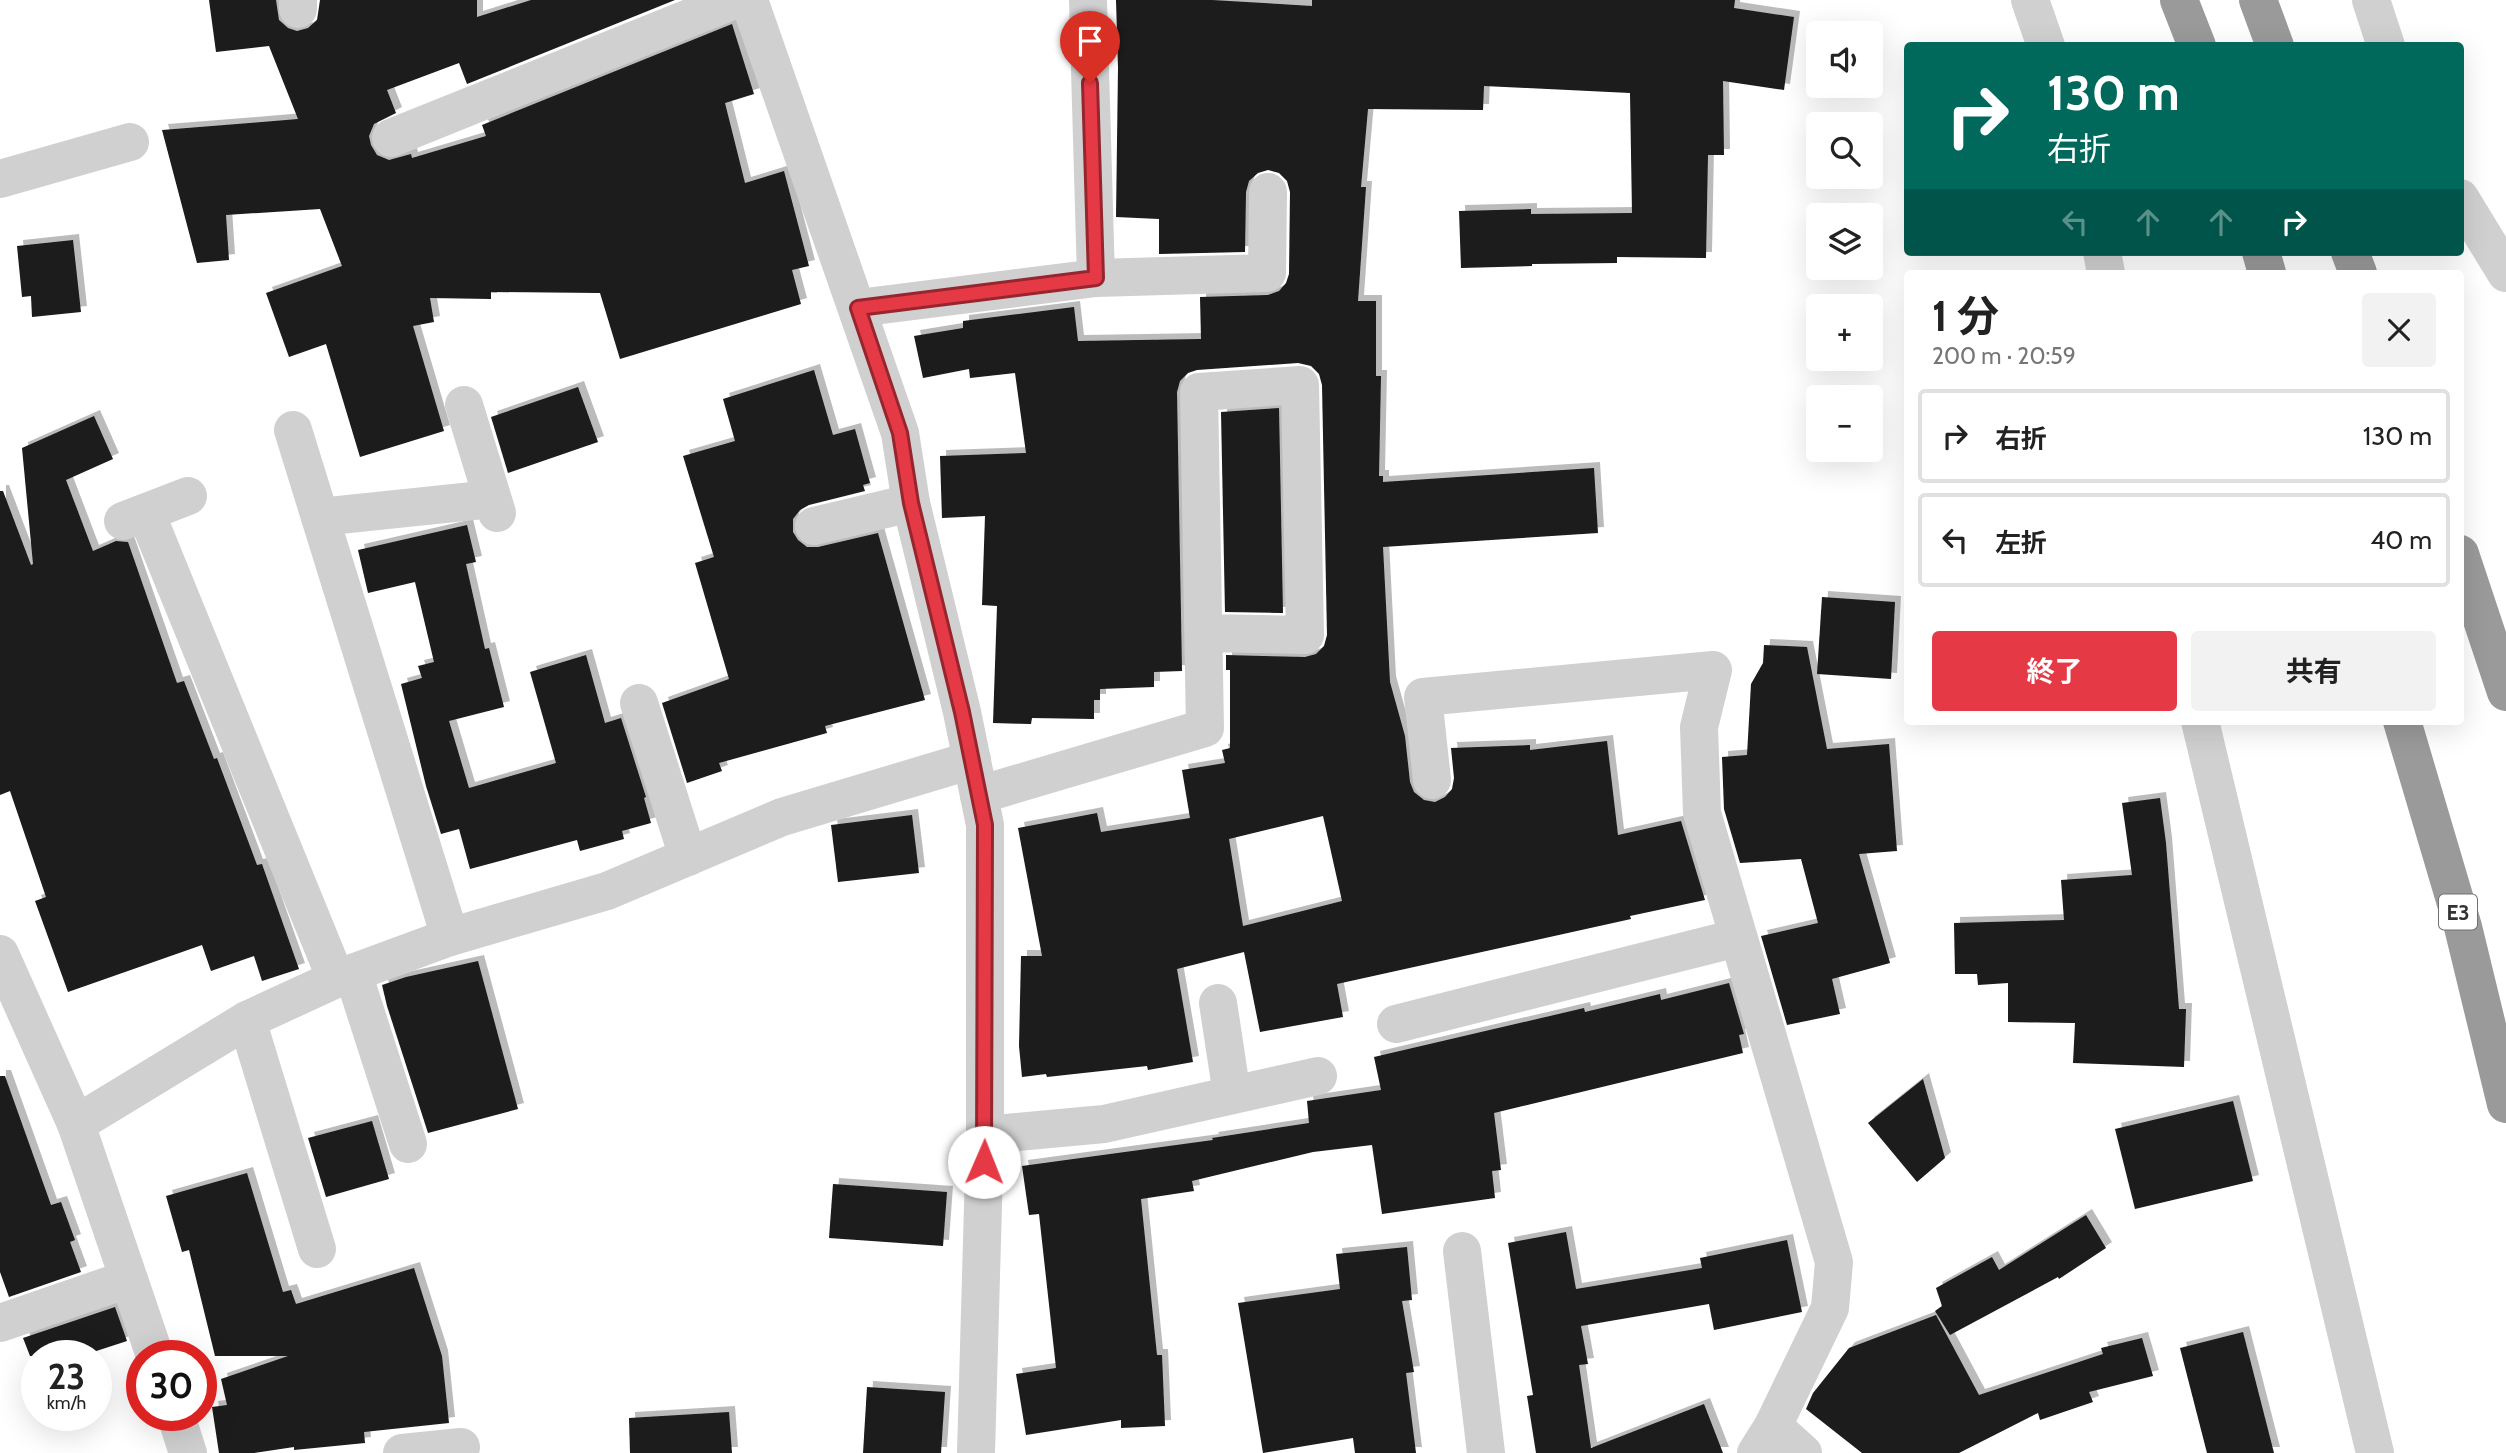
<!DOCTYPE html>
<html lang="ja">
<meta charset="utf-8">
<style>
:root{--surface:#fff;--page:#f2f2f2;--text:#222;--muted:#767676;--line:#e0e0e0;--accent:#e63946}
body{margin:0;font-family:Cabin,"Noto Sans JP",sans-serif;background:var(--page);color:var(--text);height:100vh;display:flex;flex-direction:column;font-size:26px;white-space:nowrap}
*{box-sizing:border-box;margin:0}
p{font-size:23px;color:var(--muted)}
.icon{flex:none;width:38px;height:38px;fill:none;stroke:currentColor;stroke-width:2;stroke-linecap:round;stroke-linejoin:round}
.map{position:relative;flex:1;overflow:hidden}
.drawer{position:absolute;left:1904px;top:270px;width:560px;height:455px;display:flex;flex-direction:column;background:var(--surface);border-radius:7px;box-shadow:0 7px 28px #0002}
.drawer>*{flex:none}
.top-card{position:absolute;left:1904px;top:42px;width:560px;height:214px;border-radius:7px;box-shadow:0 7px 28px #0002;background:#00695c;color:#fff;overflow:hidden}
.tools{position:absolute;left:1806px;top:21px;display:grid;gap:14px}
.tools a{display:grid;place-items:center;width:77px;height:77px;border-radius:7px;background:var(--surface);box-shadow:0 7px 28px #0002;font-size:35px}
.speed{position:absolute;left:21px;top:1340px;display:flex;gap:14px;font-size:35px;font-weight:700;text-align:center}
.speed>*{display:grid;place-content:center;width:91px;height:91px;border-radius:50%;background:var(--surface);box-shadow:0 7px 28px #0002;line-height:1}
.speed small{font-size:18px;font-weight:400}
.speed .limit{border:10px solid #d22;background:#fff;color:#111}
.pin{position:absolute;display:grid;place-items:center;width:60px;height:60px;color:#fff;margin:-72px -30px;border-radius:50% 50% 50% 0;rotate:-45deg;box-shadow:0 0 7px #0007}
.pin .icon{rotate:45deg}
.me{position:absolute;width:77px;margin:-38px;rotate:1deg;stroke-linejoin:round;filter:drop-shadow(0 0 5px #0008)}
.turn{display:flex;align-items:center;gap:24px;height:147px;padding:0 28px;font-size:32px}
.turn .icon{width:91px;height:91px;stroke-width:2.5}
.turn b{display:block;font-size:49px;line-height:60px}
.lanes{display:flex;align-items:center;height:66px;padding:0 28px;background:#0003;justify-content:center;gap:35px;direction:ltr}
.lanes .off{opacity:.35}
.round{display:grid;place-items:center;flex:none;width:74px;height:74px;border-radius:7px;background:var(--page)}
.headline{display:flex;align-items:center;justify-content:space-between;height:119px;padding:0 28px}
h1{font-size:42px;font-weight:700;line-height:52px}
.primary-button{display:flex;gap:14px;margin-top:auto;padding:14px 28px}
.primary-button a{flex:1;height:80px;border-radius:7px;background:var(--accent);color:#fff;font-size:28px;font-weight:700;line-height:80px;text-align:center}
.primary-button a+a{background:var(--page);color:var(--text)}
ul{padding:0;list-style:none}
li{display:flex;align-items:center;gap:21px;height:94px;margin:0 14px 10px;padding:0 14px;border:4px solid var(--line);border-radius:7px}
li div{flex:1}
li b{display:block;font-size:26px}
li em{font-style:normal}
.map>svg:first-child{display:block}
</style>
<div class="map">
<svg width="2506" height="1453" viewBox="0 0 2506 1453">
<defs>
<filter id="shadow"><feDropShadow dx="6" dy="-6" stdDeviation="0" flood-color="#0004"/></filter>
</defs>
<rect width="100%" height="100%" fill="#fff"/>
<g fill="#1a1a1a" fill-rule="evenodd" filter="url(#shadow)">
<path d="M209,0H276L279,20L288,28L297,31L308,28L317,20L320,0H477V17L531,0H675L467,84L459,63L387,90L396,113L374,124L369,136L371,145L377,155L389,160L411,154L412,158L486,136L482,125L732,24L754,94L725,103L745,183L784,171L809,266L792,270L801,304L620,359L600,293L491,292V299L430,298L434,322L413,326L444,431L360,457L326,344L289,357L266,293L342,266L320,209L226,215L229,260L197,263L162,130L298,119L269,46L216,52Z"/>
<path d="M1116,0H1212L1312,6V0H1735L1734,8L1794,17L1784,90L1723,81L1724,155H1708L1706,258L1617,257V263L1532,264V266L1461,268L1459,211L1531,209V214L1632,213L1630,93L1484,86L1483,110L1368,109L1361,187H1366L1358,301H1376V376H1381L1379,476H1383V482L1594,468L1598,533L1383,547L1390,682L1405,736L1410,782L1414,792L1424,800L1435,802L1445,797L1452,789L1454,778L1451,748L1530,745V750L1607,741L1618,835L1681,821L1705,900L1630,916L1631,919L1337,984L1343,1017L1260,1032L1244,952L1177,969L1193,1062L1148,1070L1147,1066L1047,1077L1046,1074L1022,1077L1019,1046L1021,956H1042L1018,828L1097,813L1101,832L1190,818L1182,770L1225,763L1222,750L1230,748V670H1226V655L1305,657L1316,654L1324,646L1327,635L1322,385L1319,374L1311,366L1298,363L1197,370L1188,373L1180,381L1177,392L1182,671L1154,672V687L1100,689V700H1094V719L1032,718L1031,724L993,723L997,606L982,605L985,516L942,518L940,456L1026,453L1015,373L970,378L969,369L923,378L914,336L963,328V321L1074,307L1078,341L1201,339L1200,297L1268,295L1279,291L1286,283L1289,274L1290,192L1287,181L1279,173L1268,170L1258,173L1249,181L1246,192L1245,252L1159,254V219L1116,217L1118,68ZM1323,816L1342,901L1243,926L1229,839Z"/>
<path d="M73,240L81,312L32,317L31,296L22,297L17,246Z"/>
<path d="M814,370L833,435L855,429L870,483L863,485L865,491L809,505L800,510L793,519V532L798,540L807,547H818L878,533L925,700L825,726L827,733L719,763L722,771L687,783L662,703L729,679L695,563L714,557L683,456L735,441L723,399Z"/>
<path d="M578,387L598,442L508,473L491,417Z"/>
<path d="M1279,408L1283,613L1225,612L1221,412Z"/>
<path d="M94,416L113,459L66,480L93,551L116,541L128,542L177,683L184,681L214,759L217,758L257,865L262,864L299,969L262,981L254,956L211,971L202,945L68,992L35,901L46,897L10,791L0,795V491H3L31,565L33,564L22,448Z"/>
<path d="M467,525L476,562L466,564L485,649L489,648L504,707L449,721L469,788L556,763L530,672L586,655L605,723L621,718L646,797L644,798L651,823L622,831L624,839L580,851L577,840L470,869L459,829L441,834L426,786L401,684L422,678L418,666L434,662L415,582L368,593L358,550Z"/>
<path d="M1822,597L1895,602L1891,679L1817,674Z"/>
<path d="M1764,645L1807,647L1827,749L1889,744L1897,851L1859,854L1890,963L1832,979L1840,1014L1787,1025L1761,936L1818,923L1801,859L1740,863L1724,809L1722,757L1747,755L1751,684L1763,663Z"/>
<path d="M2160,798L2166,843L2179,1009H2186L2184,1067L2073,1063L2075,1023L2008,1022V983L1978,985L1977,974H1955L1954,923L2064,920L2061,880L2132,875L2122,803Z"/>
<path d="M912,815L919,873L838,882L831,825Z"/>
<path d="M478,961L518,1109L428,1133L387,1006L382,985L406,977Z"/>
<path d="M1729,983L1744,1034L1739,1035L1743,1053L1494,1113L1501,1170L1492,1171L1495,1198L1382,1214L1372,1145L1313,1152L1192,1181L1194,1191L1141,1199L1157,1355H1162L1165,1426L1121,1428V1420L1026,1435L1016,1374L1056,1368L1039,1214L1029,1215L1022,1166L1213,1140L1212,1138L1309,1123L1307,1101L1381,1090L1374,1057L1584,1008L1585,1012L1660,994L1661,1000Z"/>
<path d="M0,1076H5L51,1205L61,1202L75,1240L70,1242L81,1272L9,1297L0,1272Z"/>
<path d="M1923,1079L1945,1158L1917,1182L1868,1123Z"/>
<path d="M2233,1101L2253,1181L2135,1209L2115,1129Z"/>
<path d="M372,1121L389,1179L326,1197L308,1138Z"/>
<path d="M247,1173L283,1292L291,1290L296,1304L414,1268L442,1356L449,1423L364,1432L365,1443L294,1450V1447L254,1453H219L212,1407L227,1405L221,1379L288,1356H215L189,1250L182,1252L166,1196Z"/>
<path d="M833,1184L947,1192L943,1246L829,1238Z"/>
<path d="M2086,1215L2106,1248L2059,1279L2058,1277L1950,1335L1935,1311L1942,1306L1936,1288L1992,1257L1999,1270Z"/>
<path d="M1566,1232L1576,1289L1702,1268L1700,1258L1787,1240L1802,1312L1714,1330L1709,1304L1581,1326L1588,1364L1579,1365L1591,1448L1704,1404L1723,1453H1536L1527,1396L1533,1395L1508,1243Z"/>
<path d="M1407,1247L1412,1300L1402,1301L1414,1372L1406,1373L1416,1453H1355L1353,1438L1263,1453L1238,1303L1340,1289L1336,1254Z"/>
<path d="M115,1307L127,1341L81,1356H30L23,1338Z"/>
<path d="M1936,1315L1979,1395L2103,1354L2101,1348L2142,1338L2153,1376L2089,1392L2093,1402L2040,1420L2038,1413L1959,1453H1862L1806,1409L1813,1393L1849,1348Z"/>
<path d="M2243,1332L2274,1453H2207L2180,1348Z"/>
<path d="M867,1387L945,1392L941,1453H863Z"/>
<path d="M729,1412L732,1453H630L629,1418Z"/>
</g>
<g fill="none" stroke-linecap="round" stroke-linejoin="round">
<g stroke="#d0d0d0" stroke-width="38">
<path d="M298,0V9"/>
<path d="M749,0L900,433L911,503L962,712L985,825V1135L976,1453"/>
<path d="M1088,0L1096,278L1267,273L1268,192"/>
<path d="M2030,0L2046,46"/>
<path d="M2371,0L2386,46"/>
<path d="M391,138L734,0"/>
<path d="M0,179L130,142"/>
<path d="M2460,198L2506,273"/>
<path d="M2102,252L2106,273"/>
<path d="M858,308L1096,278"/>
<path d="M464,405L497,513"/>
<path d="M293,430L450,937"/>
<path d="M146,513L336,979"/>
<path d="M320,517L492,499"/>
<path d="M123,521L188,496"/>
<path d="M814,526L911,503"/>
<path d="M639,703L688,857"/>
<path d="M2200,721L2375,1453"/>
<path d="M1432,780L1423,697L1713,670L1699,727L1702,813L1834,1262L1830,1308L1773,1426L1756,1453"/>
<path d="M979,795L1205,728L1199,392L1300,385L1305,635L1204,633"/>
<path d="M0,954L76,1124L155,1356"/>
<path d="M353,973L408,1144"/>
<path d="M1218,1003L1232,1095"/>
<path d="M247,1020L317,1249"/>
<path d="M1396,1024L1737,938"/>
<path d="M76,1124L247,1020L336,979L450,937L607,891L782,817L972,760"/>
<path d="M985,1135L1104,1124L1318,1076"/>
<path d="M1462,1251L1486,1453"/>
<path d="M0,1323L128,1279"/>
<path d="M176,1416L188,1453"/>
<path d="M1773,1426L1803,1453"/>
<path d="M402,1453L461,1447"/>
</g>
<g stroke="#9a9a9a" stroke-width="38">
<path d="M2179,0L2197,46"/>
<path d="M2258,0L2275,46"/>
<path d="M2261,252L2267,273"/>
<path d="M2350,252L2358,273"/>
<path d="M2460,554L2506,692"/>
<path d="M2402,721L2463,927L2506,1104"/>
</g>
</g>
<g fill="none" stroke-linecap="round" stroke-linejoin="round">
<g stroke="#96252e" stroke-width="18">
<path id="route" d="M984,1162L985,825L962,712L911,503L900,433L858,308L1096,278L1090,83"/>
</g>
<use href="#route" stroke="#e63946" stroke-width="12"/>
</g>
<g text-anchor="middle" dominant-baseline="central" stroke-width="7" stroke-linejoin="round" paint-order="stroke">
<rect fill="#fff" stroke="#707070" stroke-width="2" x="2439" y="894.5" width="38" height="35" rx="5"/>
<g font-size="21" font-weight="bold" fill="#333">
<text x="2458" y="912">E3</text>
</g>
</g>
</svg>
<div class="tools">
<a><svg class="icon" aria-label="sound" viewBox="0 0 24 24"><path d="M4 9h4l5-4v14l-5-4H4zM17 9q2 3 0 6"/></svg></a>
<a><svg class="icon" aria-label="search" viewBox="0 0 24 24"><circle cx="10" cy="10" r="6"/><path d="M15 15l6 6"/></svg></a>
<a><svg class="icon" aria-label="layers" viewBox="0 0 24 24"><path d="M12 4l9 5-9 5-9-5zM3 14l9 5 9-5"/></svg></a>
<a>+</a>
<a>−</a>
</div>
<div class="speed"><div>23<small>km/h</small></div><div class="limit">30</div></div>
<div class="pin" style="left:1090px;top:83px;background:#d93025"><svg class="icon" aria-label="arrive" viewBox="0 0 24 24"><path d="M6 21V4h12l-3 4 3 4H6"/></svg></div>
<svg class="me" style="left:984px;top:1162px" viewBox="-20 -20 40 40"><circle r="19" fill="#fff"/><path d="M0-13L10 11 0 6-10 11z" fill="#e63946"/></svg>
<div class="top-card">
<div class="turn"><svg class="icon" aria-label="right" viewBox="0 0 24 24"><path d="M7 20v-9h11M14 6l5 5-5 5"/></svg><div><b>130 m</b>右折</div></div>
<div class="lanes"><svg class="icon off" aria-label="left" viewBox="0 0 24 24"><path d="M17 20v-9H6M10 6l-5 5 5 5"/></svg><svg class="icon off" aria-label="ahead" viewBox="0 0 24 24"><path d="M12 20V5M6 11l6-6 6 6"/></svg><svg class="icon off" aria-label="ahead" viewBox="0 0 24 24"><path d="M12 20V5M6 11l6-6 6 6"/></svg><svg class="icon" aria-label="right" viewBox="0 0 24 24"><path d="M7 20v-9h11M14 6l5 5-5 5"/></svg></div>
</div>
<section class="drawer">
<div class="headline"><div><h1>1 分</h1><p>200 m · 20:59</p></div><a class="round"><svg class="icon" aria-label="close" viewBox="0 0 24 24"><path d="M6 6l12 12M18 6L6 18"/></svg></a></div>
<ul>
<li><svg class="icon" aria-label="right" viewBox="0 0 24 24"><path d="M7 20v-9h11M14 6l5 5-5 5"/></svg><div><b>右折</b></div><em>130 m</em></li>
<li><svg class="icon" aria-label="left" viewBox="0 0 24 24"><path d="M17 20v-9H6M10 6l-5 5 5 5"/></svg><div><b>左折</b></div><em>40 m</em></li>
</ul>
<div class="primary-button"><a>終了</a><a>共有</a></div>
</section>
</div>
